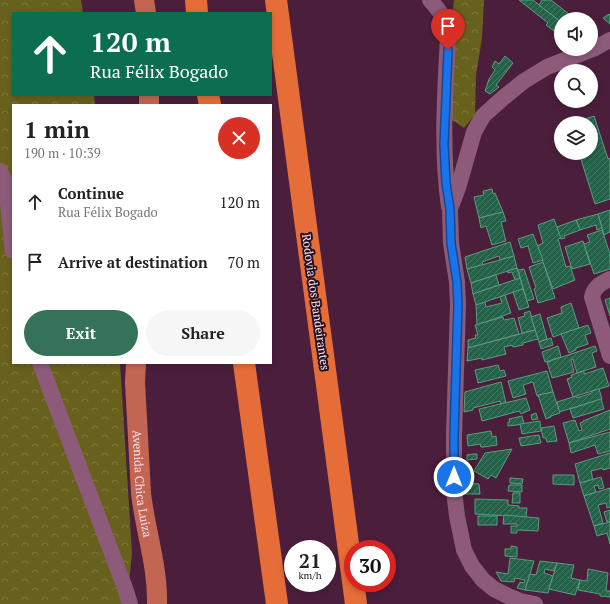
<!DOCTYPE html>
<meta charset="utf-8">
<style>
:root{--surface:#fff;--page:#f6f6f6;--text:#222;--muted:#767676;--accent:#347259}
body{margin:0;font-family:"PT Serif",serif;background:var(--page);color:var(--text);height:100vh;display:flex;flex-direction:column;font-size:15px;white-space:nowrap}
*{box-sizing:border-box;margin:0}
p{font-size:13px;color:var(--muted)}
.icon{flex:none;width:22px;height:22px;fill:none;stroke:currentColor;stroke-width:2;stroke-linecap:round;stroke-linejoin:round}
.map{position:relative;flex:1;overflow:hidden}
.sheet{position:absolute;left:12px;top:104px;width:260px;height:260px;display:flex;flex-direction:column;background:var(--surface);border-radius:0px;box-shadow:0 2px 6px #0003}
.sheet>*{flex:none}
.banner{position:absolute;left:12px;top:12px;width:260px;height:84px;border-radius:0px;box-shadow:0 2px 6px #0003;background:#0b6e4f;color:#fff;overflow:hidden}
.fabs{position:absolute;left:554px;top:12px;display:grid;gap:8px}
.fabs a{display:grid;place-items:center;width:44px;height:44px;border-radius:50%;background:var(--surface);box-shadow:0 2px 6px #0003;font-size:20px}
.speed{position:absolute;left:284px;top:540px;display:flex;gap:8px;font-size:20px;font-weight:700;text-align:center}
.speed>*{display:grid;place-content:center;width:52px;height:52px;border-radius:50%;background:var(--surface);box-shadow:0 2px 6px #0003;line-height:1}
.speed small{font-size:10px;font-weight:400}
.speed .limit{border:6px solid #d22;background:#fff;color:#111}
.pin{position:absolute;display:grid;place-items:center;width:34px;height:34px;color:#fff;margin:-41px -17px;border-radius:50% 50% 50% 0;rotate:-45deg;box-shadow:0 0 4px #0007}
.pin .icon{rotate:45deg}
.me{position:absolute;width:44px;margin:-22px;rotate:0deg;stroke-linejoin:round;filter:drop-shadow(0 0 3px #0008)}
.turn{display:flex;align-items:center;gap:14px;height:84px;padding:0 12px;font-size:18px}
.turn .icon{width:52px;height:52px;stroke-width:2.5}
.turn b{display:block;font-size:28px;line-height:34px}
.round{display:grid;place-items:center;flex:none;width:42px;height:42px;border-radius:21px;background:var(--page)}
.overview{display:flex;align-items:center;justify-content:space-between;height:68px;padding:0 12px}
h1{font-size:24px;font-weight:800;line-height:30px}
.button{display:flex;gap:8px;margin-top:auto;padding:8px 12px}
.button a{flex:1;height:46px;border-radius:24px;background:var(--accent);color:#fff;font-size:16px;font-weight:800;line-height:46px;text-align:center}
.button a+a{background:var(--page);color:var(--text)}
ul{padding:0;list-style:none}
li{display:flex;align-items:center;gap:12px;height:60px;padding:0 12px}
li div{flex:1}
li b{display:block;font-size:15px}
li em{font-style:normal}
.map>svg:first-child{display:block}
</style>
<div class="map">
<svg width="610" height="604" viewBox="0 0 610 604">
<defs>
<pattern id="forest-crowns" width="20" height="18" patternUnits="userSpaceOnUse"><rect width="20" height="18" fill="#68611d"/><path d="M2 6a3 3 0 1 1 6 0M12 15a3 3 0 1 1 6 0" fill="none" stroke="#7e773e"/></pattern>
<pattern id="building-hatch" width="6" height="6" patternUnits="userSpaceOnUse"><rect width="6" height="6" fill="#236248"/><path d="M-1 1l2-2M0 6l6-6M5 7l2-2" fill="none" stroke="#447863"/></pattern>
</defs>
<rect width="100%" height="100%" fill="#4b1f3c"/>
<g fill="url(#forest-crowns)">
<path d="M0,0H81L83,13H13V95H94L95,105H13V363H120L132,553L127,604H0Z"/>
<path d="M454,0H484L482,38L476,75L475,115L464,128L451,119L449,51Z"/>
</g>
<g fill="url(#building-hatch)" stroke="#5d9b7e">
<path d="M519,0H533L561,22V36L546,25L548,23Z"/>
<path d="M542,0H551L574,18L573,19H561V22L539,5Z"/>
<path d="M609,14L610,15V24L603,18Z"/>
<path d="M591,31L598,36L591,39Z"/>
<path d="M505,56L513,63L496,85L499,87L490,94L485,91L489,79L495,70L492,67L495,61L499,64Z"/>
<path d="M594,116L608,159L610,158V199L595,204L579,153H591V123H573Z"/>
<path d="M492,189L493,194L495,193L503,212L479,218L474,197L484,195L483,191Z"/>
<path d="M610,210V232L604,235L598,214Z"/>
<path d="M503,212L506,221L501,222L506,241L492,245L486,226L481,228L479,218Z"/>
<path d="M598,214L602,228L597,230L596,225L580,230L576,220Z"/>
<path d="M554,219L561,238L558,239L566,267L570,266L575,280L553,289L537,246L543,243L538,225Z"/>
<path d="M576,220L580,230L564,236L565,238L561,239L557,227Z"/>
<path d="M602,230L610,254V269L594,274L584,244L590,242L587,235Z"/>
<path d="M533,234L543,260L533,263L528,246L521,248L518,239Z"/>
<path d="M583,241L590,264L572,269L565,247Z"/>
<path d="M510,242L514,256L500,260L499,256L482,262L483,265L467,269L465,257Z"/>
<path d="M514,256L517,268L471,283L467,269Z"/>
<path d="M543,262L555,298L538,303L534,289L536,288L529,267Z"/>
<path d="M517,268L520,278L515,280L512,272L508,273L507,271Z"/>
<path d="M524,269L534,299L527,301L518,270Z"/>
<path d="M496,275L499,285L473,294L471,283Z"/>
<path d="M520,278L523,289L476,305L473,294Z"/>
<path d="M523,289L529,307L519,310L513,292Z"/>
<path d="M505,295L511,313L477,325L476,305L485,302L486,307L502,303L500,297Z"/>
<path d="M610,298V316L605,300Z"/>
<path d="M571,303L579,328L553,337L547,318L562,313L561,307Z"/>
<path d="M530,311L535,330L522,333L518,318L525,316L524,313Z"/>
<path d="M540,314L547,339L539,342L531,317Z"/>
<path d="M503,317L504,320L514,318L519,334L468,348V340L476,338L475,335H478L475,325Z"/>
<path d="M588,325L591,333L585,335L588,344L576,348V350L569,353L561,334Z"/>
<path d="M535,330L538,339L523,343V345L513,347L512,345L504,347L506,354L482,360V358L467,361L468,348Z"/>
<path d="M551,338L553,345L541,349L539,342Z"/>
<path d="M558,346L561,357L545,362L542,352Z"/>
<path d="M595,346L597,351L592,353L596,367L577,373L573,359L571,360L574,372L552,378L547,362Z"/>
<path d="M498,365L500,371L504,370L506,376L478,383L475,370Z"/>
<path d="M603,368L609,386L573,397L567,379L572,377L571,375L584,371V374Z"/>
<path d="M547,371L553,392L537,396L533,382L523,385L526,394L513,398L508,381Z"/>
<path d="M501,382L506,403L501,404L500,401L473,408V410L464,412L465,392Z"/>
<path d="M599,389L602,399L559,412L557,402L576,396L577,398L592,393V391Z"/>
<path d="M553,392L560,413L551,416V417L546,419L538,395Z"/>
<path d="M526,398L530,410L521,414L519,411L482,421L479,409Z"/>
<path d="M601,399L604,409L573,418L570,409Z"/>
<path d="M610,410V429L569,443L563,423L575,420L579,431L582,430L580,423L583,422V421Z"/>
<path d="M536,413L538,419L532,420L531,415Z"/>
<path d="M522,416L524,424L508,426V422H510L509,419Z"/>
<path d="M540,421L541,431L522,434L520,424Z"/>
<path d="M554,426L557,441L547,442L546,438H543L541,428Z"/>
<path d="M491,431L492,437L496,436L497,445L484,447H481L480,444L468,446L467,435Z"/>
<path d="M610,432V451L598,454L595,445L571,453L569,443Z"/>
<path d="M539,435L541,443L521,446L519,438Z"/>
<path d="M512,449L496,478L491,475L488,479L474,471L485,453Z"/>
<path d="M610,453V468L603,470V468L591,471L593,480L580,483L575,464Z"/>
<path d="M473,454H477V459L467,460V455Z"/>
<path d="M553,475H574V485L553,484Z"/>
<path d="M601,477L604,488L599,489L598,485L594,486L596,492L584,496L580,483Z"/>
<path d="M510,478L523,479L522,484L510,483Z"/>
<path d="M463,483L479,484L480,494H465Z"/>
<path d="M509,485H522V492L508,491Z"/>
<path d="M610,488V507L607,508L606,503L598,505L603,523L594,526L584,496Z"/>
<path d="M513,493H520V503H512Z"/>
<path d="M475,499L508,500V505L519,506V508H527L526,517L475,514Z"/>
<path d="M610,510V521L607,522L604,512Z"/>
<path d="M504,515L539,518L538,531L517,530V533H511V526H517V524H503Z"/>
<rect x="478" y="516" width="19" height="9"/>
<path d="M610,522V544L607,533L597,536L594,526Z"/>
<path d="M511,546L517,547V557L505,556V549H511Z"/>
<path d="M510,558L534,561L525,590L517,588L520,582L524,583L525,580L515,578L514,582L501,581L499,577L496,572L508,574Z"/>
<path d="M540,561L557,563L554,571L545,569L544,573L553,576L548,593L525,590L530,574L536,575Z"/>
<path d="M557,563L574,565L571,578L580,580L575,595L549,589Z"/>
<path d="M588,569L608,573L606,591H610V597L600,596V594L578,590L580,580L587,581Z"/>
</g>
<g fill="none" stroke-linecap="round" stroke-linejoin="round">
<g stroke="#8d5b79" stroke-width="16">
<path d="M430,0C442,13 446,20 448,37C445,94 441,150 449,207"/>
<path d="M0,171L6,184L13,251"/>
<path d="M610,279C601,283 594,287 592,297L610,356"/>
<path d="M40,363L125,588L130,604"/>
<path d="M535,604L520,601L508,596L494,589L483,580L472,566L464,550L457,516L454,491V436L458,305L457,282L451,243L450,209L458,188L474,132L483,116L503,98L524,81L547,67L595,48L610,40"/>
</g>
<g stroke="#c26652" stroke-width="20">
<path d="M144,0L146,13"/>
<path d="M149,105V95"/>
<path id="s1" d="M136,363L135,382L141,493C145,530 158,566 157,604"/>
</g>
<g stroke="#e66d38" stroke-width="22">
<path d="M196,0L197,13"/>
<path d="M276,0L356,604"/>
<path d="M208,95L210,105"/>
<path d="M244,363L277,604"/>
</g>
</g>
<g fill="none" stroke-linecap="round" stroke-linejoin="round">
<g stroke="#114b97" stroke-width="10">
<path id="route" d="M448,50L444,145L446,183L450,209L451,243L457,282L458,305L454,436V477"/>
</g>
<use href="#route" stroke="#1a73e8" stroke-width="7"/>
</g>
<g text-anchor="middle" dominant-baseline="central" stroke-width="4" stroke-linejoin="round" paint-order="stroke">
<g font-size="12" fill="#fddff0" stroke="#25111e">
<text transform="translate(316 302) rotate(82)">Rodovia dos Bandeirantes</text>
<text stroke="none"><textPath href="#s1" startOffset="121">Avenida Chica Luiza</textPath></text>
</g>
</g>
</svg>
<div class="fabs">
<a><svg class="icon" aria-label="sound" viewBox="0 0 24 24"><path d="M4 9h4l5-4v14l-5-4H4zM17 9q2 3 0 6"/></svg></a>
<a><svg class="icon" aria-label="search" viewBox="0 0 24 24"><circle cx="10" cy="10" r="6"/><path d="M15 15l6 6"/></svg></a>
<a><svg class="icon" aria-label="layers" viewBox="0 0 24 24"><path d="M12 4l9 5-9 5-9-5zM3 14l9 5 9-5"/></svg></a>
</div>
<div class="speed"><div>21<small>km/h</small></div><div class="limit">30</div></div>
<div class="pin" style="left:448px;top:50px;background:#d93025"><svg class="icon" aria-label="arrive" viewBox="0 0 24 24"><path d="M6 21V4h12l-3 4 3 4H6"/></svg></div>
<svg class="me" style="left:454px;top:477px" viewBox="-20 -20 40 40"><circle r="17" fill="#1a73e8" stroke="#fff" stroke-width="3"/><path d="M0-11L8 9 0 5-8 9z" fill="#fff"/></svg>
<div class="banner">
<div class="turn"><svg class="icon" aria-label="ahead" viewBox="0 0 24 24"><path d="M12 20V5M6 11l6-6 6 6"/></svg><div><b>120 m</b>Rua Félix Bogado</div></div>
</div>
<section class="sheet">
<div class="overview"><div><h1>1 min</h1><p>190 m · 10:39</p></div><a class="round" style="background:#d93025;color:#fff"><svg class="icon" aria-label="close" viewBox="0 0 24 24"><path d="M6 6l12 12M18 6L6 18"/></svg></a></div>
<ul>
<li><svg class="icon" aria-label="ahead" viewBox="0 0 24 24"><path d="M12 20V5M6 11l6-6 6 6"/></svg><div><b>Continue</b><p>Rua Félix Bogado</p></div><em>120 m</em></li>
<li><svg class="icon" aria-label="arrive" viewBox="0 0 24 24"><path d="M6 21V4h12l-3 4 3 4H6"/></svg><div><b>Arrive at destination</b></div><em>70 m</em></li>
</ul>
<div class="button"><a>Exit</a><a>Share</a></div>
</section>
</div>
